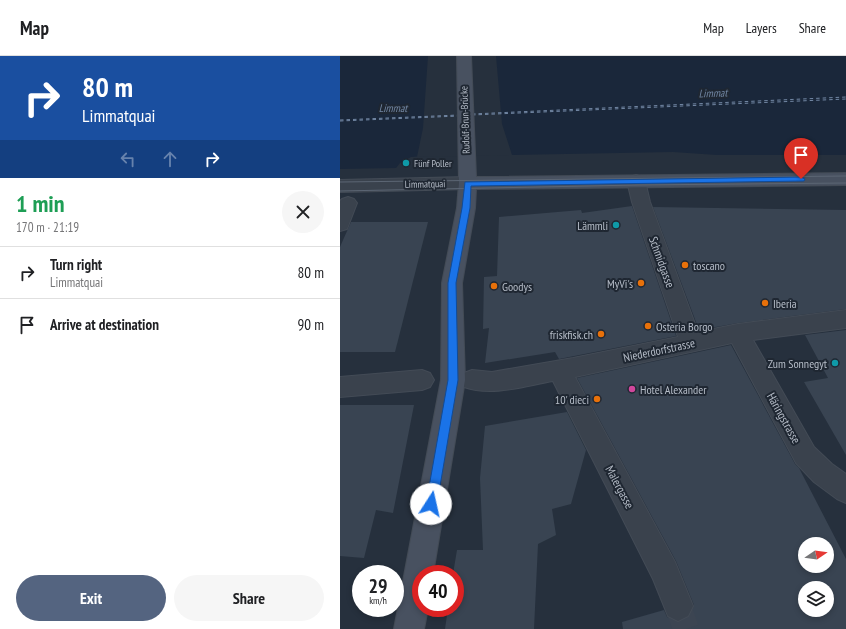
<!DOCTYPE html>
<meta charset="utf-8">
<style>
:root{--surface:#fff;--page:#f6f6f6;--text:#202124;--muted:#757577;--line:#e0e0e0;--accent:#546480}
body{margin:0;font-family:"PT Sans Narrow",sans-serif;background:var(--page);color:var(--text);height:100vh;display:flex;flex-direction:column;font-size:15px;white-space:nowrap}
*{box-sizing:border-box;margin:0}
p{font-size:13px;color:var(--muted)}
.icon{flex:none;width:22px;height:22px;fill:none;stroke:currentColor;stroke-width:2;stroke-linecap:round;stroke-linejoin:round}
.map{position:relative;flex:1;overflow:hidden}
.sheet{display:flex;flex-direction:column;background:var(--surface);width:340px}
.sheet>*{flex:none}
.guide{background:#1a4fa0;color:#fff;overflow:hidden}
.needle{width:26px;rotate:77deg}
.buttons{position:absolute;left:458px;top:481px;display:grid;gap:8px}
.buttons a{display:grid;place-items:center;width:36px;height:36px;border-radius:50%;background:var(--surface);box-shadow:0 2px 6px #0003;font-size:20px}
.speed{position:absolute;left:12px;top:509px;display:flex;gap:8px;font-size:20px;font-weight:700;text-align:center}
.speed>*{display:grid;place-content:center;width:52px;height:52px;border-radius:50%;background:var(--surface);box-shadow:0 2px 6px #0003;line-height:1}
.speed small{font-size:10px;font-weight:400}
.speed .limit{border:6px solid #d22;background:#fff;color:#111}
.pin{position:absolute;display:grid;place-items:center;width:34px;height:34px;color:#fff;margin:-41px -17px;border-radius:50% 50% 50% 0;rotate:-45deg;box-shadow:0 0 4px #0007}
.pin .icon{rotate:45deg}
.me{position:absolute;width:44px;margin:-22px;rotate:10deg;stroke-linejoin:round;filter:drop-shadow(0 0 3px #0008)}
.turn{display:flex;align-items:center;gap:14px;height:84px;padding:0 16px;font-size:18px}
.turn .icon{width:52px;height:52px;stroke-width:2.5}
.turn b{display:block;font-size:28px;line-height:34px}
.lanes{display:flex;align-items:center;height:38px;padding:0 16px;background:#0003;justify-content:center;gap:20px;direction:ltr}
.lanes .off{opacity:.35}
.round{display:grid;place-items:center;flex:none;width:42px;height:42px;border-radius:21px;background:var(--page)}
.overview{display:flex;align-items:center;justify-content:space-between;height:68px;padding:0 16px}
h1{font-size:24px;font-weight:700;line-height:30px;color:#1e9e55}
.action{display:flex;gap:8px;margin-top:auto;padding:8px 16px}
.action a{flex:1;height:46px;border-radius:24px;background:var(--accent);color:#fff;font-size:16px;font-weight:700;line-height:46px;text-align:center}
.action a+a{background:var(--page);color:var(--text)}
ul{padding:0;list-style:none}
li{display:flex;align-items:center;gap:12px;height:52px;padding:0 16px;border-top:1px solid var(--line)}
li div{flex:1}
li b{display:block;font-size:15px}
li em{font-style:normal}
header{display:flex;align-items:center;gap:24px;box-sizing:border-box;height:56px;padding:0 20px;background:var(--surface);border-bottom:1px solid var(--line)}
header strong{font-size:19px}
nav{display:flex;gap:22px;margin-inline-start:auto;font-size:14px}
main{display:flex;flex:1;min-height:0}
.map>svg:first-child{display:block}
</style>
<header>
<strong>Map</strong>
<nav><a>Map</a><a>Layers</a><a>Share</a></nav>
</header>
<main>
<section class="sheet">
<div class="guide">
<div class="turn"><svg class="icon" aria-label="right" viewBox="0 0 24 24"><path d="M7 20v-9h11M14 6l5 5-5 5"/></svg><div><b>80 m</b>Limmatquai</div></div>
<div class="lanes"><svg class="icon off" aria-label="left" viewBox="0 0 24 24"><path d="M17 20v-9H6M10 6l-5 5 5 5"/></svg><svg class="icon off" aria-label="ahead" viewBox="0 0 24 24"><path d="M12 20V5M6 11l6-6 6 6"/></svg><svg class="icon" aria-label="right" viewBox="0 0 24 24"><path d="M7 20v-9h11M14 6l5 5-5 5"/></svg></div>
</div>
<div class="overview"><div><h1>1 min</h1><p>170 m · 21:19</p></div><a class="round"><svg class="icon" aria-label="close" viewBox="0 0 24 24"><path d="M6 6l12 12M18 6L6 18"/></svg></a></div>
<ul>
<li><svg class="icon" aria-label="right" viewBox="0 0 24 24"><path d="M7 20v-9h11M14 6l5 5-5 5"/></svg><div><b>Turn right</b><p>Limmatquai</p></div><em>80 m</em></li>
<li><svg class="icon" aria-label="arrive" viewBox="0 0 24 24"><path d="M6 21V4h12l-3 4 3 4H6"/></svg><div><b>Arrive at destination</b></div><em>90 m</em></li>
</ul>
<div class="action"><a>Exit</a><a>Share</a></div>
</section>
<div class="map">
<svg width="506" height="573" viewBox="0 0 506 573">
<rect width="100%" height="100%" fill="#26303d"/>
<path fill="#1a273a" d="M0,0H506V99H377L333,96L172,99L126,97L71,101L60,107L56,112L0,113Z"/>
<path fill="#26303d" d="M88,0H156L162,68L172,99L77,101L83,72Z"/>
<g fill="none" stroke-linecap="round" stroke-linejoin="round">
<g stroke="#7287a4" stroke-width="1" stroke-dasharray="3.5 3" stroke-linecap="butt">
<path d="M132,58L506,41"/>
<path d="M132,59L506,43"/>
<path d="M0,64L119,59"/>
<path d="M0,65L119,60"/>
</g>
</g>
<g fill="#394452" fill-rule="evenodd">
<path d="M292,150L336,280L219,303L215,296L145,307L149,272L143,273L144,221L157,220L159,161L241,154L242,157Z"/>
<path d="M313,151L506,154V253L398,267L359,274Z"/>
<path d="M11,166H88L55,296H0V191Z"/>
<path d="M506,274V399L464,326L488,322L465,279Z"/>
<path d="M391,289L455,408L459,412L506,503V573H283L282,566L324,554L327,561L339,566L349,561L354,549L336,505L237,322ZM465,488H487V510H465ZM465,532H487V554H465Z"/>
<path d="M0,349H74L53,457L36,454L24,502L0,500Z"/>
<path d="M227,356L246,394L231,448L212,453L216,479L198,488L194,573H105L108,552H115V518H113L117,494H143L140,422L145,370Z"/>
</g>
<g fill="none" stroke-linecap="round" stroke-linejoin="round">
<path stroke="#3c4552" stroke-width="26" stroke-dasharray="26 14" stroke-linecap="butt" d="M338,550L346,573"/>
<g stroke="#434b56" stroke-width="2">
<g id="street">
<path d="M296,119L302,121L305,125L310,146L358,276L398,268L506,254V272L413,284L474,391L492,408L506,418V447L497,443L474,426L456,407L392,287L235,321L335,506L353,550L348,560L338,565L328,560L313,523L213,325C184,330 152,341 124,331L120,324L124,317L132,314L152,316L233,302L338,281L292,146L287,125L290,121Z"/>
<path d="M128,121L134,123L137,127L134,131L128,133L0,136V124Z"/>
<path d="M8,141L14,143L17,147L7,173L0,175V145L2,143Z"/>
<path d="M82,314L90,317L94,324L90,331L82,334L0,341V321Z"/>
</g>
</g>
<g stroke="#434b56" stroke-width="2">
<path id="secondary" d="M117,0H131L136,121L506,117V129L136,133L135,152L122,227L125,324L93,518H81V552H88L84,573H54L101,324L102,227L117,152L119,127Z"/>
</g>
<use href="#street" fill="#3a424d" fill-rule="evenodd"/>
<use href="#secondary" fill="#485160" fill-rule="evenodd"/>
<g stroke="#5c6674" stroke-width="1">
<path d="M0,126L506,120"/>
<path d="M0,135L297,129L506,127"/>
</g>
</g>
<path fill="#1a73e8" stroke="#114b97" d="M461,121L465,123L464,125L131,130L130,152L116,227L118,324L97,448L95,452L91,454L87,452L86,448L108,324V227L122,152L125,126Z"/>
<g fill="#0f9aa8" stroke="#1f2732" stroke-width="1.5">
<circle cx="66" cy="107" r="4"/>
<circle cx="276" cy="169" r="4"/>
<circle cx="495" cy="307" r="4"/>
</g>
<g fill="#e8710a" stroke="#1f2732" stroke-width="1.5">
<circle cx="345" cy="209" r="4"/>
<circle cx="301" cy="227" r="4"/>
<circle cx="154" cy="230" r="4"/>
<circle cx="425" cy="247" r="4"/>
<circle cx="308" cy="270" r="4"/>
<circle cx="261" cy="278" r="4"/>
<circle cx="257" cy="343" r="4"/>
</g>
<circle fill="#d1479c" stroke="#1f2732" stroke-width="1.5" cx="292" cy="333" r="4"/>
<g text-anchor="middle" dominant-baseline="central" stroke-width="4" stroke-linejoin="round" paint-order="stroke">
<g font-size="10" fill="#b6bdc8" stroke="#1f2732">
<text transform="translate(125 64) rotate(-92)">Rudolf-Brun-Brücke</text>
<text transform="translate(85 128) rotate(-1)">Limmatquai</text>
</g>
<g font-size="10" fill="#b6bdc8" stroke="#1f2732" text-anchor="start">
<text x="74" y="107">Fünf Poller</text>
</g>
<g font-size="11" font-style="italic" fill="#7287a4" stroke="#1f2732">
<text transform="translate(373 37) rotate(-2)">Limmat</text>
<text x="53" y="52">Limmat</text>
</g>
<g font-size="12" fill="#b6bdc8" stroke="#1f2732" text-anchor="end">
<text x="268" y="169">Lämmli</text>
<text x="353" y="209" text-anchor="start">toscano</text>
<text x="293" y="227">MyVi's</text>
<text x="162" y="230" text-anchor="start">Goodys</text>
<text x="433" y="247" text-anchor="start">Iberia</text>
<text x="316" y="270" text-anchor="start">Osteria Borgo</text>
<text x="253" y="278">friskfisk.ch</text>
<text x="487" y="307">Zum Sonnegyt</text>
<text x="300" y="333" text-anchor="start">Hotel Alexander</text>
<text x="249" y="343">10' dieci</text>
</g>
<g font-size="12" fill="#b6bdc8" stroke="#1f2732">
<text transform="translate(322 206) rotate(70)">Schmidgasse</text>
<text transform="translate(319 294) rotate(-12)">Niederdorfstrasse</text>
<text transform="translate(444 362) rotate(61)">Häringstrasse</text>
<text transform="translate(280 431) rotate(62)">Malergasse</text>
</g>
</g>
</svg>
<div class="buttons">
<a><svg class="needle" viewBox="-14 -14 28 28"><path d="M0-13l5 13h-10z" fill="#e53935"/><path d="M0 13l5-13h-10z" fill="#757577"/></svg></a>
<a><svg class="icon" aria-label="layers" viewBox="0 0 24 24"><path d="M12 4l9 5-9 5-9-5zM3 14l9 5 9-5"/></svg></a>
</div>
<div class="speed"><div>29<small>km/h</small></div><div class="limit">40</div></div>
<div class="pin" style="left:461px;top:123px;background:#d93025"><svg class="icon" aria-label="arrive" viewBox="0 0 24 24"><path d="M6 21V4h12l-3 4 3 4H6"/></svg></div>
<svg class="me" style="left:91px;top:448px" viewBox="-20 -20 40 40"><circle r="19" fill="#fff"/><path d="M0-13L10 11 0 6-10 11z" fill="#1a73e8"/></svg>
</div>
</main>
